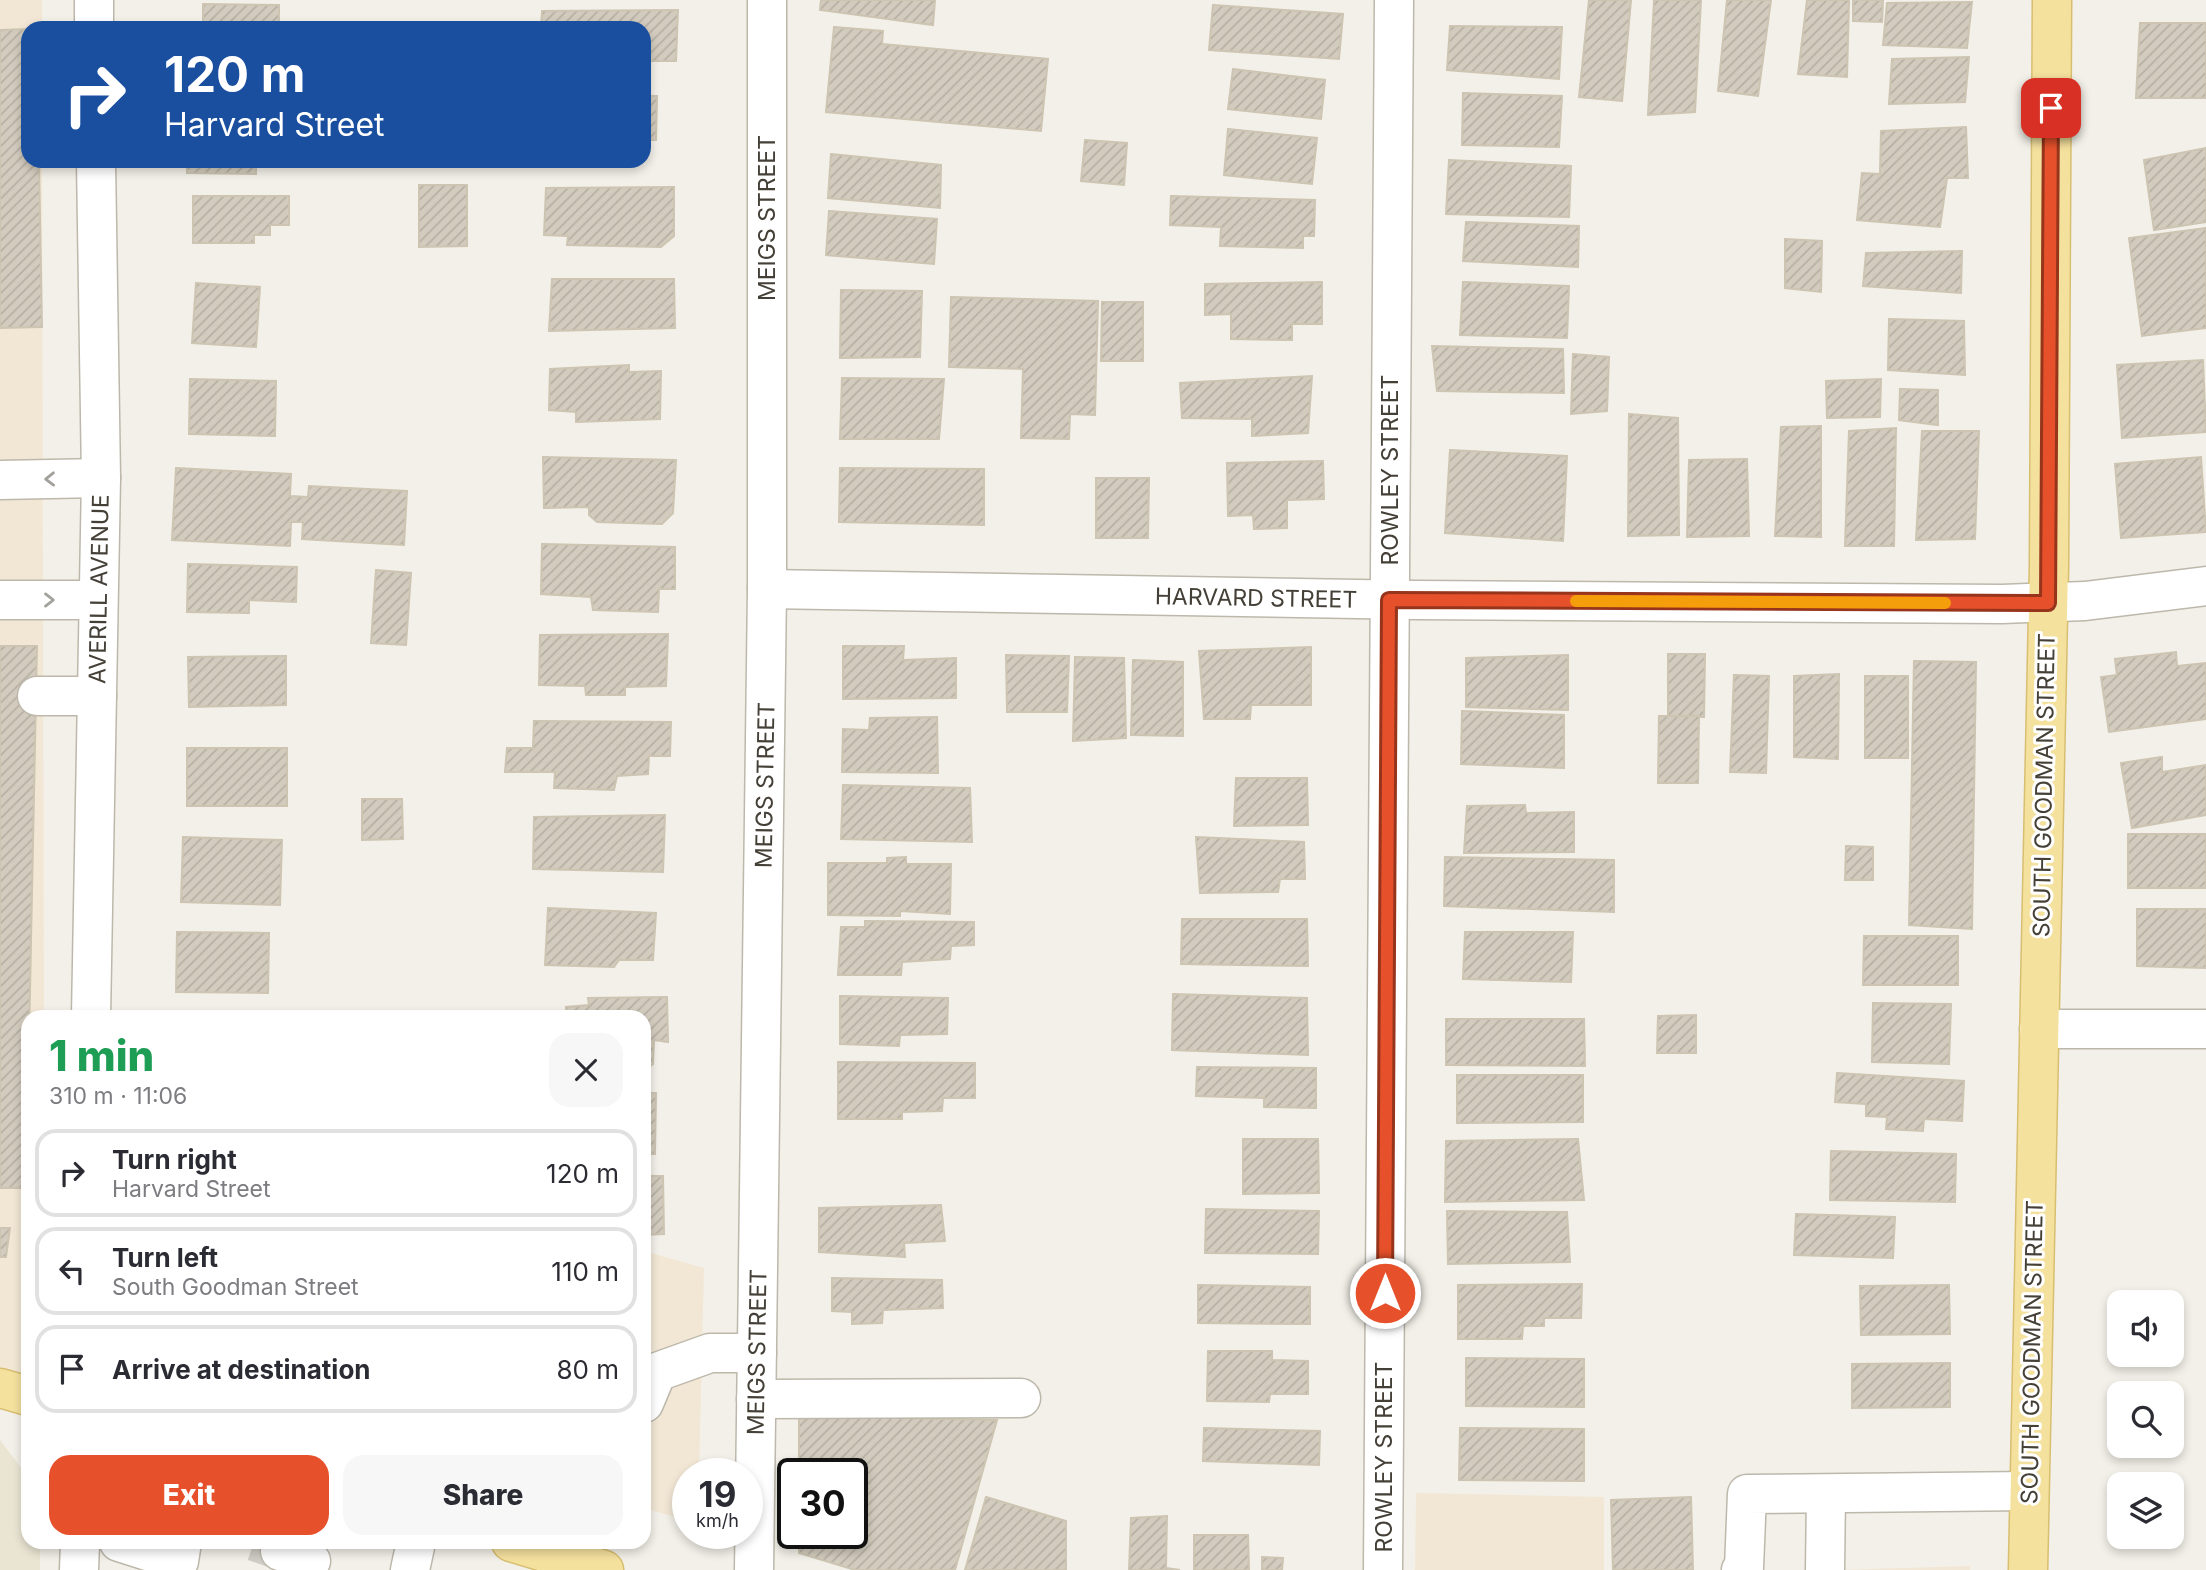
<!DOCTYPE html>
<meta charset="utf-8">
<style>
:root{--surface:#fff;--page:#f7f7f7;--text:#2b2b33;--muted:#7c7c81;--line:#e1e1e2;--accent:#e6512b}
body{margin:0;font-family:Inter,sans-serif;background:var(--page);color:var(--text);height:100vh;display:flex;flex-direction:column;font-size:26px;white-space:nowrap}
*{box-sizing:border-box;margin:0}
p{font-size:23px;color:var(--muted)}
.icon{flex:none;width:38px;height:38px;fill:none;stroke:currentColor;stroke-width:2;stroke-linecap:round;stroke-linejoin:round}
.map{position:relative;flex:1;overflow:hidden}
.side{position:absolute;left:21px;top:1010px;width:630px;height:539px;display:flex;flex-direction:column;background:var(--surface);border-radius:21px;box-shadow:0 4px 10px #0003}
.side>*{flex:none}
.hud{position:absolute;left:21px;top:21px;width:630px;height:147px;border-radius:21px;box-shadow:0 4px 10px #0003;background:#1a4fa0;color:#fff;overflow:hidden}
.fabs{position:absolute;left:2107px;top:1290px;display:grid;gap:14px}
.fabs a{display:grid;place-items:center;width:77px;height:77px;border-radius:14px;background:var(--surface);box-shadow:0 4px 10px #0003;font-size:35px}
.speed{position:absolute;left:672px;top:1458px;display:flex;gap:14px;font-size:35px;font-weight:700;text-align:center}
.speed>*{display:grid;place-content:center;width:91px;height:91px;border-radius:50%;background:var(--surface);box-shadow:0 4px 10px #0003;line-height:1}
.speed small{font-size:18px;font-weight:400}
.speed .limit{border:4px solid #111;border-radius:10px;background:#fff;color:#111}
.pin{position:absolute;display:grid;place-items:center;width:60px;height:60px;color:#fff;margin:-30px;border-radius:14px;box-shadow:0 4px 10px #0006}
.me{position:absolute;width:77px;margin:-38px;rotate:0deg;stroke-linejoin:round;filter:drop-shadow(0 0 5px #0008)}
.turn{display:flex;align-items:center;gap:24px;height:147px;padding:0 28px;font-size:32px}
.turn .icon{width:91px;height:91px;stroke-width:2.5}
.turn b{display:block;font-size:49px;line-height:60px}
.round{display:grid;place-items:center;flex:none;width:74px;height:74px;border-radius:21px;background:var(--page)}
.headline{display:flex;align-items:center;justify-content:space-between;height:119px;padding:0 28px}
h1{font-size:42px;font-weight:800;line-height:52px;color:#1e9e55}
.primary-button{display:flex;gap:14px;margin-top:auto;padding:14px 28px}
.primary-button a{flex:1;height:80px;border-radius:21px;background:var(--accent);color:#fff;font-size:28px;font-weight:800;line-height:80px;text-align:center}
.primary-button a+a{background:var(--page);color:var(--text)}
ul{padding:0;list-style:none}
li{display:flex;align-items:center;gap:21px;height:88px;margin:0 14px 10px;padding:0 14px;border:4px solid var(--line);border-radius:21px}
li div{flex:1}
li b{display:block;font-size:26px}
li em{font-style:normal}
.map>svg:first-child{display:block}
</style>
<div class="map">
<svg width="2206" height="1570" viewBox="0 0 2206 1570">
<defs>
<pattern id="building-hatch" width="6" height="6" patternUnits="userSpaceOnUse" patternTransform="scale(1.75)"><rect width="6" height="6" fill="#d3ccbe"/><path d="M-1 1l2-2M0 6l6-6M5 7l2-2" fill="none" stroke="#b6b0a4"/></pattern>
</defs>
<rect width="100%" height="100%" fill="#f2f0e8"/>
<g fill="#f2e7d5">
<path d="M0,0H42V28H28V161H42L44,1017H28V1388L0,1380Z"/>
<path d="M644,1251L704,1268L699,1473L688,1474V1521L644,1508Z"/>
<path d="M1416,1493L1604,1497V1570H1415Z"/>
<path d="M1970,1566V1570H1836Z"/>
</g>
<path fill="#eae5d3" d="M0,1440L28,1477V1542H40V1570H0Z"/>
<g fill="url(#building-hatch)" stroke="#cdc4b2" stroke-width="2">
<path d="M821,0H935L933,25L820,10Z"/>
<path d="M1589,0H1631L1622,101L1579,97Z"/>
<path d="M1654,0H1701L1695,112L1648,115Z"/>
<path d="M1727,0H1771L1758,96L1718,91Z"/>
<path d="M1807,0H1849L1847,77L1798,74Z"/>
<path d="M1853,0H1883L1882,22L1853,21Z"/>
<path d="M1972,2L1967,48L1883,45L1887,3Z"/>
<path d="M203,4L279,5V28H203Z"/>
<path d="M1213,5L1343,14L1339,59L1209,50Z"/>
<path d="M678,10L676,61H644V28H541L542,11Z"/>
<path d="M2140,23H2206V98H2136Z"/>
<path d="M1450,26L1562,27L1559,79L1447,70Z"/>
<path d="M834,27L883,31L882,44L1048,59L1041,131L826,112Z"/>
<path d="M28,29V161H39L42,327L0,328V30Z"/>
<path d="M1969,57L1965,102L1889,104L1892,59Z"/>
<path d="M1233,69L1325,80L1321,119L1228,109Z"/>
<path d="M1463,93L1562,96L1559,147L1462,145Z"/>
<path d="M644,96H657L656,140H644Z"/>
<path d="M1966,127L1968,178H1947L1940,227L1857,220L1862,173L1880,174L1881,131Z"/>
<path d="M1228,129L1317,138L1312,184L1224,175Z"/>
<path d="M1085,140L1127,143L1124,185L1081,181Z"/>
<path d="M2206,148V222L2154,230L2144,160Z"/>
<path d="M831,154L941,165L940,208L828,198Z"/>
<path d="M1449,160L1571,166L1569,217L1446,214Z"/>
<path d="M187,161H311L256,162V174L187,173Z"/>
<path d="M419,185H467V246L419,247Z"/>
<path d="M674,187V236L661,247L567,245L568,236L544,235L546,188Z"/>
<path d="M193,196H289V225H270V235H254V243H193Z"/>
<path d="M1171,196L1315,200L1314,236H1303V248L1220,246L1221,227L1170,225Z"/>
<path d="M829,211L937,219L934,264L826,255Z"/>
<path d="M1466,222L1579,226L1578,267L1463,261Z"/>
<path d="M2206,228V328L2142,336L2129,238Z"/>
<path d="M1785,239L1822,241L1821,292L1785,288Z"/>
<path d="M1962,251L1961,293L1863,286L1866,253Z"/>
<path d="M552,279H674L675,328L549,331Z"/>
<path d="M1322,282V324H1292V340L1231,339V314L1205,315V284Z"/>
<path d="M1463,282L1569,286L1567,338L1460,335Z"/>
<path d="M196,283L260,287L256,347L192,343Z"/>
<path d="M841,290L922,291L920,357L840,358Z"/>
<path d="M951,297L1098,301L1095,415L1070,414L1069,439L1021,438L1023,369L949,367Z"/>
<path d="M1102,302H1143V361H1101Z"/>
<path d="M1889,319L1964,321L1965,375L1888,370Z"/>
<path d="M1432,346L1563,349L1564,393L1437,391Z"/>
<path d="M1573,354L1609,357L1607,411L1571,414Z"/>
<path d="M2203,360L2206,432L2122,438L2117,365Z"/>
<path d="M629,365V372L661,371L660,419L576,422V412L549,410L550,369Z"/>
<path d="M1312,376L1308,433L1252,436V419L1182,418L1180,383Z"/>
<path d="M842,378L944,379L939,439H840Z"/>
<path d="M190,379L276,381L275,436L189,434Z"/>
<path d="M1881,379L1880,417L1827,418L1826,381Z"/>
<path d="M1900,389L1938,390V425L1899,420Z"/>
<path d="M1629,414L1678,418L1679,535L1628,536Z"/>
<path d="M1821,426V537L1775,536L1781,427Z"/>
<path d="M1896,428L1894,546H1845L1849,431Z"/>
<path d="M1922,431H1979L1975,539L1916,540Z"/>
<path d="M1450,450L1567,456L1563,541L1445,533Z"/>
<path d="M543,457L676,460L673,513L662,524L597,522L589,515V507L544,508Z"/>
<path d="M2201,457L2206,532L2121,538L2115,464Z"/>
<path d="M1747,459L1749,536L1687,537L1689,460Z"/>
<path d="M1323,461L1324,499L1287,500V528L1254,529L1253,515L1228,516L1227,463Z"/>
<path d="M176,468L291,474L290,496L308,497L309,486L407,491L404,545L302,539L303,522H291L290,546L172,540Z"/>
<path d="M840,468L984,469V525L839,522Z"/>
<path d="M1096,478H1149L1148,538H1096Z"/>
<path d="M542,544L675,547V589H659L658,612L593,610L591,597L541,594Z"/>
<path d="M188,564L297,567L296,602L249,600V613L187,612Z"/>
<path d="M376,570L411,573L406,645L371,643Z"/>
<path d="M668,634L666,686L625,687V695H586L585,686L539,685L540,635Z"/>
<path d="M0,646H37L26,1188H0Z"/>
<path d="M843,646H904L903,660L956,658V698L843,699Z"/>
<path d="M1311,647V705H1251L1250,719H1204L1199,651Z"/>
<path d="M2176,652L2177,666L2206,663V719L2109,732L2101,677L2117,675L2115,659Z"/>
<path d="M1668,654H1705L1704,717L1668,716Z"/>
<path d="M1006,655L1069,656L1067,712H1007Z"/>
<path d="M1568,655V710L1466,707V658Z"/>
<path d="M286,656V705L189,707L188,657Z"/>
<path d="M1075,657L1124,658L1126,738L1073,741Z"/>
<path d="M1133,660L1183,662V736L1131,735Z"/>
<path d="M1914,661L1976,662L1972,929L1909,925Z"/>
<path d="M1839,674L1838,759L1794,757V676Z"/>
<path d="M1734,675L1769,676L1766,773L1730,772Z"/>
<rect x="1865" y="676" width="43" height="82"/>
<path d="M1462,711L1564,715V768L1461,764Z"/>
<path d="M1659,716H1699L1698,783H1658Z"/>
<path d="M937,717L938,773L842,772L843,729L869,730L870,718Z"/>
<path d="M534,721L671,722L670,756H649L648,774L617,776L614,790L554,788L555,772H505L507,748H533Z"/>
<rect x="187" y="748" width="100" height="58"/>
<path d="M2162,757V772L2206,765V815L2132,828L2121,763Z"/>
<path d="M1236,778H1307L1308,825L1234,826Z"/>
<path d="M843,785L970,788L972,842L841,839Z"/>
<path d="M362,799H402L403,839L362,840Z"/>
<path d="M1525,805L1526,813L1574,812V852L1464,853L1467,806Z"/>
<path d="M665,815L663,872L533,869L534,817Z"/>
<rect x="2128" y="834" width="78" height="54"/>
<path d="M183,837L282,840L280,905L181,902Z"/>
<path d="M1196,837L1304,842L1305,879H1280L1278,892L1200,893Z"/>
<path d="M1846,846L1873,847V880H1845Z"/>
<path d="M906,857V864H951L950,914L900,911V916L828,915V863H887V858Z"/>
<path d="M1445,857L1614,860V912L1444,906Z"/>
<path d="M548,908L656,913L653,960H619L614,967L545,965Z"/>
<path d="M2137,909H2206V968L2137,966Z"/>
<path d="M1182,919H1307L1308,966L1181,964Z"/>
<path d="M865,921L974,922V945L951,946L950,959L902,962L901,975H838L841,927H865Z"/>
<path d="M177,932L269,933L268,993L176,992Z"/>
<path d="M1465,932H1573L1571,982L1463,979Z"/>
<path d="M1864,936H1958V985H1863Z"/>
<path d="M1173,994L1307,998L1308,1055L1172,1050Z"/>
<path d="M840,996L948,998L947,1034L900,1035L899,1046L840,1044Z"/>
<path d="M667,997L668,1042L654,1040L653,1064L644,1071V1017H566V1007L589,1005L588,998Z"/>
<path d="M1873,1003L1951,1004L1949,1064L1872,1062Z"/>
<path d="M1696,1015V1053H1657L1658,1016Z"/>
<path d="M1446,1019H1584L1585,1066L1446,1065Z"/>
<path d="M838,1062L975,1063V1098H943L942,1111L902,1112V1119H838Z"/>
<path d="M1197,1067L1316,1068V1108L1264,1107V1098L1196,1096Z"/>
<path d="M1837,1073L1964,1081L1962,1121L1924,1119L1923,1131L1886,1129L1887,1117L1866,1116V1104L1835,1102Z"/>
<path d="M1457,1075H1583V1122L1457,1123Z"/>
<path d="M644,1093H656L655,1154H644Z"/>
<path d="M1243,1139H1318L1319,1193L1243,1194Z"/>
<path d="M1578,1139L1584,1200L1445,1202L1446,1141Z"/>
<path d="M1831,1151L1956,1154L1955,1202L1830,1200Z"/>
<path d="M644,1176H663L664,1234L644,1235Z"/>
<path d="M941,1205L945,1241L904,1243L905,1257L819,1252V1208Z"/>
<path d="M1206,1209L1319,1211L1318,1254L1205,1253Z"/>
<path d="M1447,1211L1567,1212L1570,1262L1448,1264Z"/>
<path d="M1796,1214L1895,1217L1893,1258L1794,1255Z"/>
<path d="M0,1228H10L6,1257H0Z"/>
<path d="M832,1278L942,1280L943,1308L883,1310L882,1323L852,1324V1312L832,1311Z"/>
<path d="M1582,1284L1581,1318H1544V1326H1523L1522,1339H1458V1285Z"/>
<path d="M1198,1285L1310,1287V1324L1198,1323Z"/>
<path d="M1949,1285L1950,1334L1861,1335L1860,1286Z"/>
<path d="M1208,1351H1272V1360L1308,1361V1394H1270L1269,1402L1207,1401Z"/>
<path d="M1466,1358L1584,1359V1407L1466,1406Z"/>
<path d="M1950,1363V1407L1852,1408V1364Z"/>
<path d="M799,1416L997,1420L955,1570H855L799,1553V1533H852V1474H799Z"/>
<path d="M1204,1428L1320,1431L1319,1465L1203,1461Z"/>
<path d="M1460,1428L1584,1429V1481L1459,1480Z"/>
<path d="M986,1497L1066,1521V1570H965Z"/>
<path d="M1691,1497L1693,1570H1613L1611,1500Z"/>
<path d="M1167,1516L1166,1568L1180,1570H1129L1131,1518Z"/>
<path d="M1194,1535H1248L1249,1570H1194Z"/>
<path d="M1262,1557L1283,1558L1282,1570H1262Z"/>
</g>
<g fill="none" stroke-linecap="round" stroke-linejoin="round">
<path stroke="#cfcdc5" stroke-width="38" stroke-dasharray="38 19" stroke-linecap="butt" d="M254,1542L280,1551"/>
<g stroke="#bdb8ab" stroke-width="41">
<g id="minor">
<path d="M94,0V28"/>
<path d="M0,480L101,478"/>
<path d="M767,589L1415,600L2002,604L2085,601L2206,586"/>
<path d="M0,600H98"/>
<path d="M37,696H97"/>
<path d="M91,1017L101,478L96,161"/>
<path d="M2039,1029H2206"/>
<path d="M756,1399L1021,1398"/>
<path d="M644,1403L657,1372L710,1353H757"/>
<path d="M119,1542L179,1561L182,1542"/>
<path d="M280,1551L311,1561"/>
<path d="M79,1570L80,1542"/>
<path d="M410,1570L416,1542"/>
<path d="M754,1570L767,589V0"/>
<path d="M1383,1570L1394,0"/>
<path d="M1741,1570L1744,1568L1747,1494L2029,1491"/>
<path d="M1825,1570L1826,1495"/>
</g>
</g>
<g stroke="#d8be70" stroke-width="41">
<g id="major">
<path d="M0,1388L28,1396"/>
<path d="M511,1542L604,1570"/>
<path d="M2028,1570L2049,566L2052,0"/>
</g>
</g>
<use href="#minor" stroke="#fff" stroke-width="38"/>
<use href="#major" stroke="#f5e19e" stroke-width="38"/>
</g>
<defs><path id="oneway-chevron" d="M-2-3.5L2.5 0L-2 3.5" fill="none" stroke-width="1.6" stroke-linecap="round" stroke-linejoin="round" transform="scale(1.75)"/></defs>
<g stroke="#a2a09b">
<use href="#oneway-chevron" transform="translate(50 479) rotate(179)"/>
<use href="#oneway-chevron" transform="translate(49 600)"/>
</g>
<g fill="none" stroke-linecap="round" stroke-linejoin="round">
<g stroke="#96351c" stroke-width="18">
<path id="route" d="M1385,1293L1389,600L2048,603L2051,108"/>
</g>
<use href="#route" stroke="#e6512b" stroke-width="12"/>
<path stroke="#f59e0b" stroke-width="12" d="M1576,601L1945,603"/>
</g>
<g text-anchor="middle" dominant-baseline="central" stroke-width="6" stroke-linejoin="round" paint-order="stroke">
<g font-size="23" fill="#454037" stroke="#fff">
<text transform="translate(767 218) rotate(-90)">MEIGS STREET</text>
<text transform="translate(1390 470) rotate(-90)">ROWLEY STREET</text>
<text transform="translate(99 589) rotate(-89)">AVERILL AVENUE</text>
<text transform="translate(1256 598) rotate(1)">HARVARD STREET</text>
<text transform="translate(765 785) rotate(-89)">MEIGS STREET</text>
<text transform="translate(2044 785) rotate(-89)">SOUTH GOODMAN STREET</text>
<text transform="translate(757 1352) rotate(-89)">MEIGS STREET</text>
<text transform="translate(2032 1352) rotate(-89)">SOUTH GOODMAN STREET</text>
<text transform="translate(1384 1457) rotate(-90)">ROWLEY STREET</text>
</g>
</g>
</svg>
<div class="fabs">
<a><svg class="icon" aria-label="sound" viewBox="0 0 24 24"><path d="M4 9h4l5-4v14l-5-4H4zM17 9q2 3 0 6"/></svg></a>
<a><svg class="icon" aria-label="search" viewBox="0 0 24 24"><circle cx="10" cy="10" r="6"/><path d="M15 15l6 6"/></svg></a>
<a><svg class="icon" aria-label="layers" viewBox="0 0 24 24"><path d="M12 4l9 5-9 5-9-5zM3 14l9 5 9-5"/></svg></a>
</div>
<div class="speed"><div>19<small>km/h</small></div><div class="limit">30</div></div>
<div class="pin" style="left:2051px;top:108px;background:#d93025"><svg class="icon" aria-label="arrive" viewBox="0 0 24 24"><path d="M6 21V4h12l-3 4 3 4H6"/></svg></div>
<svg class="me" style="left:1385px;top:1293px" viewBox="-20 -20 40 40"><circle r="17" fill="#e6512b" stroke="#fff" stroke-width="3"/><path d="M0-11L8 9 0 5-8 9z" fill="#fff"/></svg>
<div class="hud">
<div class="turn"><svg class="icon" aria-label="right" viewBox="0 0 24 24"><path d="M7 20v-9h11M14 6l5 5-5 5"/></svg><div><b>120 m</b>Harvard Street</div></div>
</div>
<section class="side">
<div class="headline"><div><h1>1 min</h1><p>310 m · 11:06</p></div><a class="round"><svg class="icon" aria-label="close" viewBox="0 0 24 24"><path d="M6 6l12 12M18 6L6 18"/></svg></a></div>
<ul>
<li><svg class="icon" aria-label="right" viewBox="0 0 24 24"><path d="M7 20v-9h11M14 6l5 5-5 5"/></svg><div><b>Turn right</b><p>Harvard Street</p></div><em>120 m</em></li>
<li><svg class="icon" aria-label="left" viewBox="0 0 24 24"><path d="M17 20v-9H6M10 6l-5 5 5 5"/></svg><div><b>Turn left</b><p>South Goodman Street</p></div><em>110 m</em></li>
<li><svg class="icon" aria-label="arrive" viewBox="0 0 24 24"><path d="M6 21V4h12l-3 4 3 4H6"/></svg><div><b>Arrive at destination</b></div><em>80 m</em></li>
</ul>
<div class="primary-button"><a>Exit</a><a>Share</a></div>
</section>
</div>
